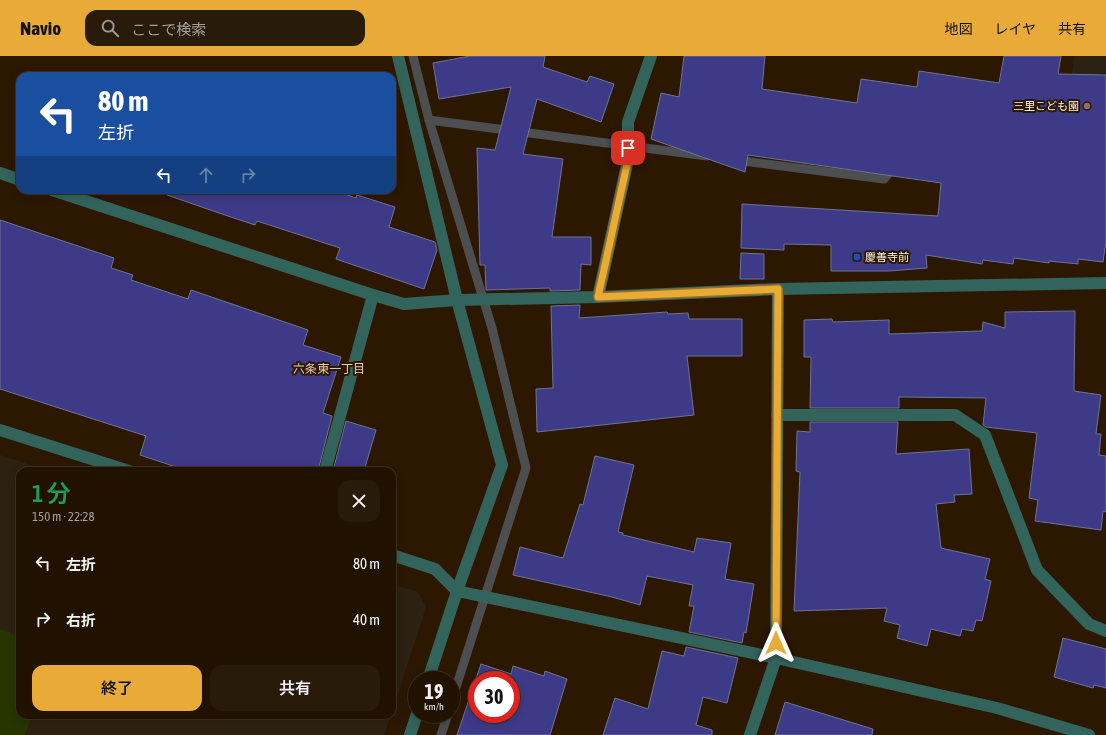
<!DOCTYPE html>
<html lang="ja">
<meta charset="utf-8">
<style>
:root{--surface:#211200;--page:#291b0a;--text:#f1f3f6;--muted:#a29e99;--line:#3e3222;--accent:#e9ab38}
body{margin:0;font-family:"Asap Condensed","Noto Sans JP",sans-serif;background:var(--page);color:var(--text);height:100vh;display:flex;flex-direction:column;font-size:15px;white-space:nowrap}
*{box-sizing:border-box;margin:0}
p{font-size:13px;color:var(--muted)}
.icon{flex:none;width:22px;height:22px;fill:none;stroke:currentColor;stroke-width:2;stroke-linecap:round;stroke-linejoin:round}
.map{position:relative;flex:1;overflow:hidden}
.side{position:absolute;left:16px;top:411px;width:380px;height:252px;display:flex;flex-direction:column;background:var(--surface);border-radius:12px;box-shadow:0 2px 10px #0003,0 0 0 1px var(--line)}
.side>*{flex:none}
.top-card{position:absolute;left:16px;top:16px;width:380px;height:122px;border-radius:12px;box-shadow:0 2px 10px #0003,0 0 0 1px var(--line);background:#1a4fa0;color:#fff;overflow:hidden}
.speed{position:absolute;left:408px;top:615px;display:flex;gap:8px;font-size:20px;font-weight:700;text-align:center}
.speed>*{display:grid;place-content:center;width:52px;height:52px;border-radius:50%;background:var(--surface);box-shadow:0 2px 10px #0003,0 0 0 1px var(--line);line-height:1}
.speed small{font-size:10px;font-weight:400}
.speed .limit{border:6px solid #d22;background:#fff;color:#111}
.pin{position:absolute;display:grid;place-items:center;width:34px;height:34px;color:#fff;margin:-17px;border-radius:8px;box-shadow:0 2px 6px #0006}
.me{position:absolute;width:44px;margin:-22px;rotate:0deg;stroke-linejoin:round;filter:drop-shadow(0 0 3px #0008)}
.turn{display:flex;align-items:center;gap:14px;height:84px;padding:0 16px;font-size:18px}
.turn .icon{width:52px;height:52px;stroke-width:2.5}
.turn b{display:block;font-size:28px;line-height:34px}
.lanes{display:flex;align-items:center;height:38px;padding:0 16px;background:#0003;justify-content:center;gap:20px;direction:ltr}
.lanes .off{opacity:.35}
.round{display:grid;place-items:center;flex:none;width:42px;height:42px;border-radius:12px;background:var(--page)}
.headline{display:flex;align-items:center;justify-content:space-between;height:68px;padding:0 16px}
h1{font-size:24px;font-weight:600;line-height:30px;color:#1e9e55}
.primary-button{display:flex;gap:8px;margin-top:auto;padding:8px 16px}
.primary-button a{flex:1;height:46px;border-radius:12px;background:var(--accent);color:#111;font-size:16px;font-weight:600;line-height:46px;text-align:center}
.primary-button a+a{background:var(--page);color:var(--text)}
ul{padding:0;list-style:none}
li{display:flex;align-items:center;gap:12px;height:56px;padding:0 16px}
li div{flex:1}
li b{display:block;font-size:15px}
li em{font-style:normal}
header{display:flex;align-items:center;gap:24px;box-sizing:border-box;height:56px;padding:0 20px;background:var(--accent);color:#111}
header strong{font-size:19px}
nav{display:flex;gap:22px;margin-inline-start:auto;font-size:14px}
.search{width:280px;height:36px;background:var(--page);display:flex;align-items:center;gap:10px;box-sizing:border-box;padding:0 14px;border-radius:12px;color:var(--muted);font-size:15px}
.map>svg:first-child{display:block}
</style>
<header>
<strong>Navio</strong>
<div class="search"><svg class="icon" aria-label="search" viewBox="0 0 24 24"><circle cx="10" cy="10" r="6"/><path d="M15 15l6 6"/></svg>ここで検索</div>
<nav><a>地図</a><a>レイヤ</a><a>共有</a></nav>
</header>
<div class="map">
<svg width="1106" height="679" viewBox="0 0 1106 679">
<rect width="100%" height="100%" fill="#2c1800"/>
<g fill="#2c2213">
<path d="M1074,0H1106V101L1063,100Z"/>
<path d="M0,399L49,415H20V659H391L384,679H0Z"/>
<path d="M392,528L418,536L426,551L392,656Z"/>
</g>
<path fill="#273500" d="M0,573L20,580V659H32L25,679H0Z"/>
<g fill="none" stroke-linecap="round" stroke-linejoin="round">
<g stroke="#4d4e50" stroke-width="9">
<path d="M413,0L429,64L492,272L526,412L451,647"/>
<path d="M429,64L707,100"/>
<path d="M735,104L884,123L895,110"/>
<path d="M441,679L448,658"/>
</g>
</g>
<g fill="#3d3b88" stroke="#707393" fill-rule="evenodd">
<path d="M470,0H545L543,11L587,26L590,20L614,28L601,66L537,43L523,98L563,103L552,181H591V209L581,208L580,234L550,235V232L486,234L485,209H480L477,92L495,94L511,31L439,43L433,7Z"/>
<path d="M684,0H765L762,33L857,47L861,23L917,31L919,15L999,27L1004,0H1061L1058,18L1106,19V185L1103,206L1078,203V208L1049,205V207L1014,202L1013,208L983,204L982,208L926,199L927,212L889,215H831V189L784,188V194L741,192L742,148L938,160L941,127L748,99L745,116L651,83L661,37L679,41Z"/>
<path d="M167,134H333L356,142L357,139L395,151L389,171L435,186L437,194L424,233L336,203L340,192L257,165L255,169L219,157L167,139Z"/>
<path d="M0,164L114,202L111,212L133,219L131,224L188,243L191,234L308,274L303,289L341,301L323,357L332,360L318,415H188L140,399L146,380L0,333Z"/>
<path d="M741,197L764,198V223H740Z"/>
<path d="M580,249L579,262L667,256L668,258L688,257L689,263H742V300H687L694,359L537,376L536,333L553,332L551,250Z"/>
<path d="M1075,255L1074,335L1101,339L1096,378H1101L1099,399L1106,400V456L1103,455L1101,474L1035,465L1038,444L1029,442L1037,377L986,371L983,369L986,342L899,341V352H810L811,301H804V264L832,263L833,266L889,264V278L982,275L983,266L1005,272V256Z"/>
<path d="M346,365L376,374L364,415H333Z"/>
<path d="M810,366H898L896,398L969,393L972,438L954,439L955,446L936,448L941,492L990,503L985,523L991,525L982,565L976,564L973,575L962,573L960,580L931,573L927,590L897,582L900,569L884,565L887,552L794,555L800,416L796,415L797,375L810,376Z"/>
<path d="M595,400L634,409L618,476L623,477V479L694,496L697,482L731,487L725,523L754,528L746,577L744,576L742,587L689,576L694,550H689L693,529L647,520L640,549L612,541L513,519L520,491L563,502L580,448L583,449Z"/>
<path d="M1063,582L1106,593V632L1094,629L1093,632L1054,621Z"/>
<path d="M686,591L738,602L727,647L703,641L696,669L712,674V679H603L615,642L648,653L662,595L684,600Z"/>
<path d="M481,608L511,618L513,610L544,620L545,615L567,623L550,679H457ZM477,624H511V658H477Z"/>
<path d="M785,646L873,673L872,679H775Z"/>
</g>
<g fill="none" stroke-linecap="round" stroke-linejoin="round">
<g stroke="#32645b" stroke-width="12">
<path d="M398,0L457,244L502,409L457,535L776,602L997,652L1089,679"/>
<path d="M0,117L20,124"/>
<path d="M52,134L373,239L404,248L457,244L598,241L778,233L1106,227"/>
<path d="M598,241L628,104V66L651,0"/>
<path d="M777,359H955L985,379L1037,514L1089,568L1106,575"/>
<path d="M0,374L129,415"/>
<path d="M325,415L373,239"/>
<path d="M392,499L435,513L457,535L428,624"/>
<path d="M410,679L417,658"/>
<path d="M750,679L776,602L778,233"/>
</g>
</g>
<g fill="none" stroke-linecap="round" stroke-linejoin="round">
<g stroke="#976f24" stroke-width="10">
<path id="route" d="M628,92V104L598,241L778,233L776,587"/>
</g>
<use href="#route" stroke="#e9ab38" stroke-width="7"/>
</g>
<circle fill="#8d6e63" stroke="#2c1800" stroke-width="1.5" cx="1087" cy="50" r="4"/>
<rect fill="#1a4fb4" stroke="#2c1800" stroke-width="1.5" x="853" y="197" width="8" height="8" rx="2"/>
<g text-anchor="middle" dominant-baseline="central" stroke-width="4" stroke-linejoin="round" paint-order="stroke">
<g font-size="11" fill="#fef3e7" stroke="#2c1800" text-anchor="end">
<text x="1079" y="50">三里こども園</text>
<text x="865" y="201" text-anchor="start">慶善寺前</text>
</g>
<g font-size="12" fill="#e9cdb0" stroke="#2c1800">
<text x="329" y="313">六条東一丁目</text>
</g>
</g>
</svg>
<div class="speed"><div>19<small>km/h</small></div><div class="limit">30</div></div>
<div class="pin" style="left:628px;top:92px;background:#d93025"><svg class="icon" aria-label="arrive" viewBox="0 0 24 24"><path d="M6 21V4h12l-3 4 3 4H6"/></svg></div>
<svg class="me" style="left:776px;top:587px" viewBox="-20 -20 40 40"><path d="M0-17L14 15 0 8-14 15z" fill="#e9ab38" stroke="#fff" stroke-width="4"/></svg>
<div class="top-card">
<div class="turn"><svg class="icon" aria-label="left" viewBox="0 0 24 24"><path d="M17 20v-9H6M10 6l-5 5 5 5"/></svg><div><b>80 m</b>左折</div></div>
<div class="lanes"><svg class="icon" aria-label="left" viewBox="0 0 24 24"><path d="M17 20v-9H6M10 6l-5 5 5 5"/></svg><svg class="icon off" aria-label="ahead" viewBox="0 0 24 24"><path d="M12 20V5M6 11l6-6 6 6"/></svg><svg class="icon off" aria-label="right" viewBox="0 0 24 24"><path d="M7 20v-9h11M14 6l5 5-5 5"/></svg></div>
</div>
<section class="side">
<div class="headline"><div><h1>1 分</h1><p>150 m · 22:28</p></div><a class="round"><svg class="icon" aria-label="close" viewBox="0 0 24 24"><path d="M6 6l12 12M18 6L6 18"/></svg></a></div>
<ul>
<li><svg class="icon" aria-label="left" viewBox="0 0 24 24"><path d="M17 20v-9H6M10 6l-5 5 5 5"/></svg><div><b>左折</b></div><em>80 m</em></li>
<li><svg class="icon" aria-label="right" viewBox="0 0 24 24"><path d="M7 20v-9h11M14 6l5 5-5 5"/></svg><div><b>右折</b></div><em>40 m</em></li>
</ul>
<div class="primary-button"><a>終了</a><a>共有</a></div>
</section>
</div>
